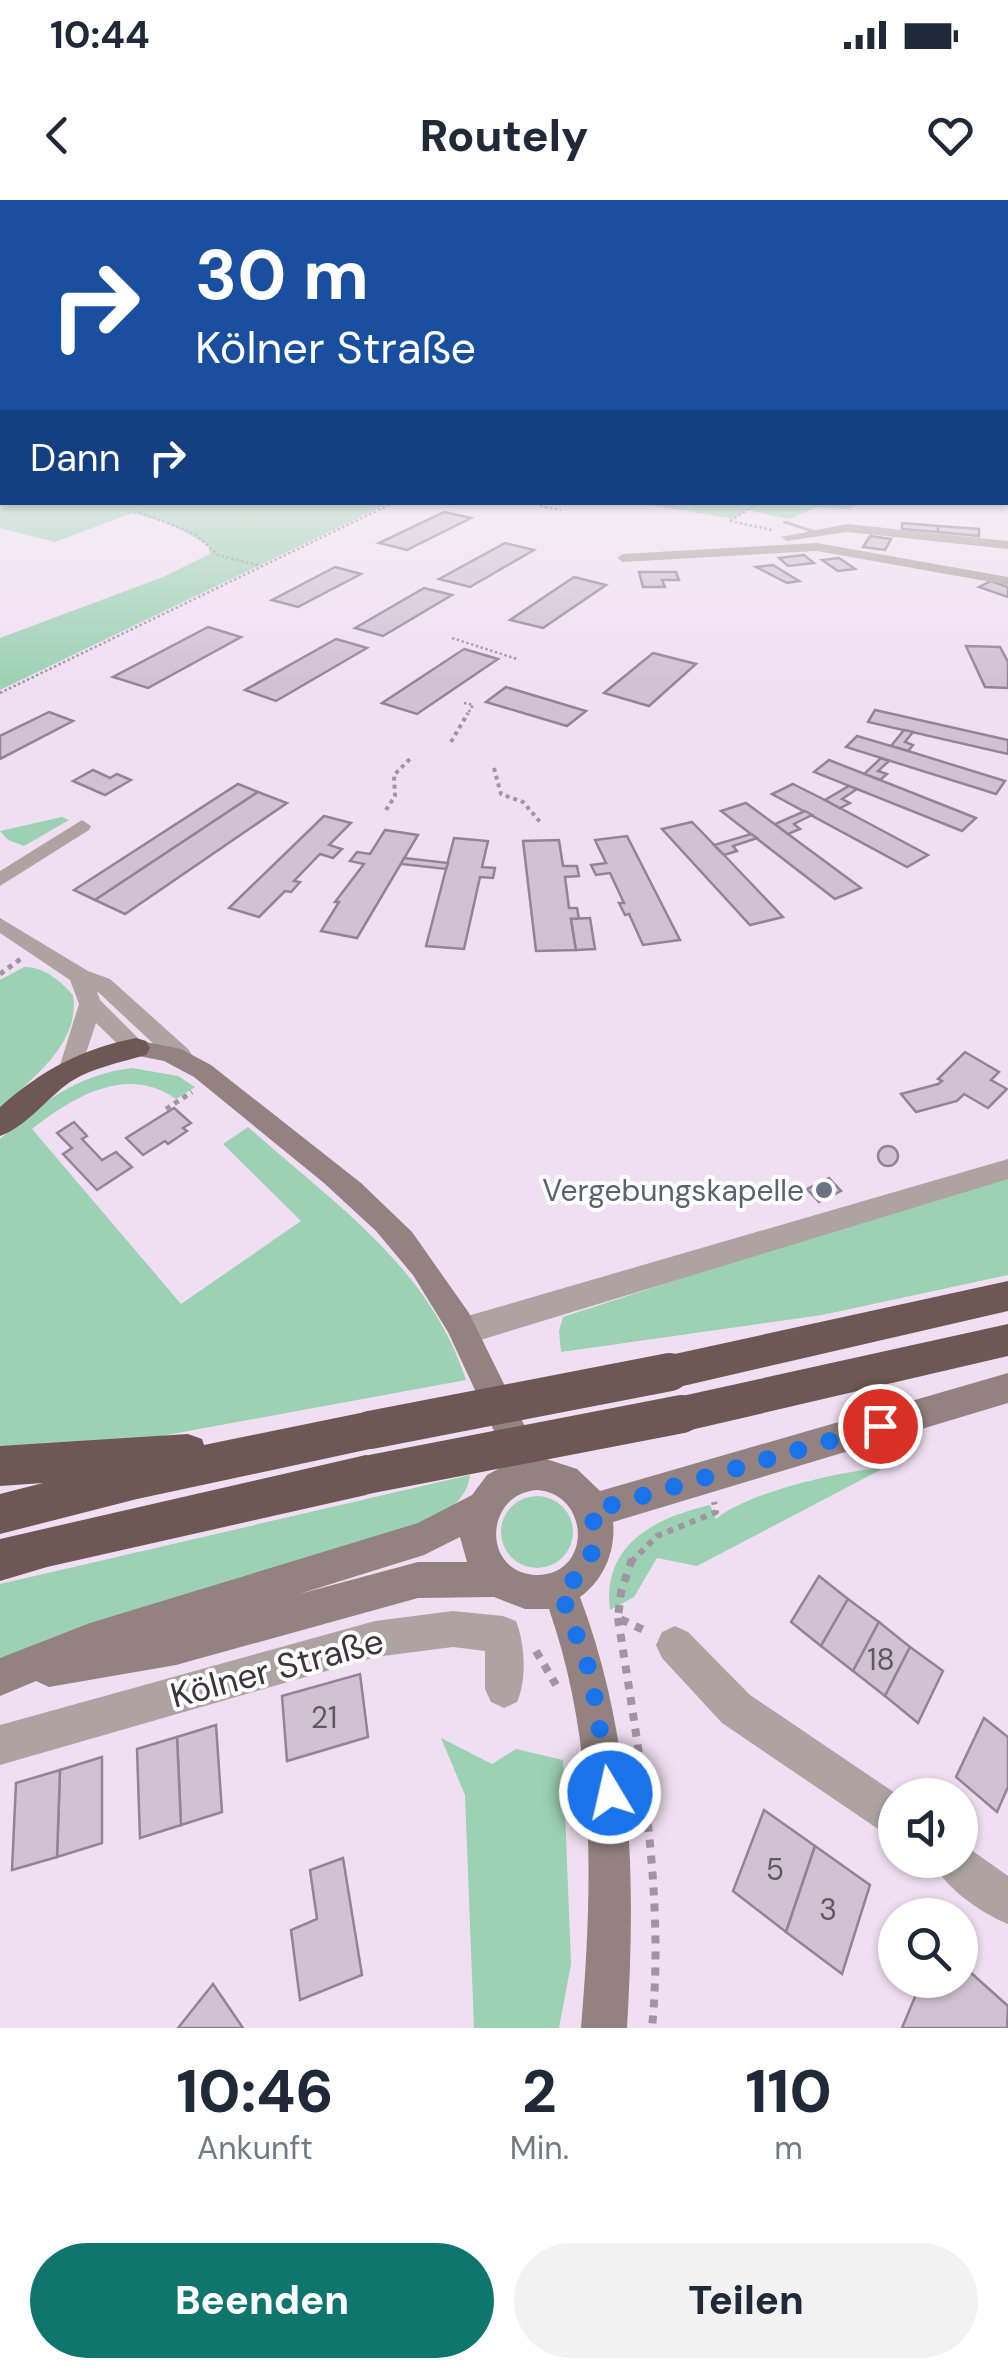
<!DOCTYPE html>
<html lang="de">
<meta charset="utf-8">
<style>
:root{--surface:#fff;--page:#f2f2f3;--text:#1f2937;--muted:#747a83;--accent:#0f766e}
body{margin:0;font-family:"DM Sans",sans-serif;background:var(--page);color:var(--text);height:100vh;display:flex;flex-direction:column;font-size:38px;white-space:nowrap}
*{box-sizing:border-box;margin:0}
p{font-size:32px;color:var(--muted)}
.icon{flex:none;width:55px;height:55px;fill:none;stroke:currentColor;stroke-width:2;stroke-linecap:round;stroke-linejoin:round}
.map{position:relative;height:1828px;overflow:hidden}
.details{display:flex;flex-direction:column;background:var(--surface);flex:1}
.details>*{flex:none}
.guide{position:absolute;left:0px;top:0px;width:1010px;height:305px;box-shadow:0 2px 8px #0004;background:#1a4fa0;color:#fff;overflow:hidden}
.buttons{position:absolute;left:878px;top:1578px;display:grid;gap:20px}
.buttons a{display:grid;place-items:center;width:100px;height:100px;border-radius:50%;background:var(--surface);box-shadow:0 2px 8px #0004;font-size:50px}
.pin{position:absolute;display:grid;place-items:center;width:85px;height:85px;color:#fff;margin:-42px;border:5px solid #fff;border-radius:50%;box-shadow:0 2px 10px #0007}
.me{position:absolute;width:110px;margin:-55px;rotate:351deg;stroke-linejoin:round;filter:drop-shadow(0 0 8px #0008)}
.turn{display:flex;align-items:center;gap:35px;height:210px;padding:0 30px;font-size:45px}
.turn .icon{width:130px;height:130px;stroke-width:2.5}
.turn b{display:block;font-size:70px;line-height:85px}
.then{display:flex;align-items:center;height:95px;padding:0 30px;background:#0003;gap:20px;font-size:38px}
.eta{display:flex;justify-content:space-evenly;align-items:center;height:170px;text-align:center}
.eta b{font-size:60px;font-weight:800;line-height:70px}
.cta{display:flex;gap:20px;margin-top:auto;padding:20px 30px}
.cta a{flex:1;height:115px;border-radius:60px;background:var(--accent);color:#fff;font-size:40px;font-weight:800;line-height:115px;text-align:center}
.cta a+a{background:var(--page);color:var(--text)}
.status{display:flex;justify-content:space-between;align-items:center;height:70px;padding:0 50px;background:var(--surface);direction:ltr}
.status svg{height:28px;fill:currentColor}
header{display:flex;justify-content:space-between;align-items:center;height:130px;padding:0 30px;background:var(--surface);font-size:45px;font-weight:800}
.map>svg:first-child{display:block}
</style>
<div class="status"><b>10:44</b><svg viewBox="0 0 49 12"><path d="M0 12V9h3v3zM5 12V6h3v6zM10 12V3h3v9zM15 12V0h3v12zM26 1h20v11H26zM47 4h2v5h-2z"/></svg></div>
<header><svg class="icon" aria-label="back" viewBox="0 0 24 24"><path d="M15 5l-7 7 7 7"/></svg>Routely<svg class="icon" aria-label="heart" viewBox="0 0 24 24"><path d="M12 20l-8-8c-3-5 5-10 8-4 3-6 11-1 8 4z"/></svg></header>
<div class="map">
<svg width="1008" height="1828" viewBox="0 0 1008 1828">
<rect width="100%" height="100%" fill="#f0dff2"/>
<g fill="#9cd1b3">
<path d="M0,303L2,302L389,303L0,490V438L163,377L210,354L208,345L168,323L132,313L55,342L0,328Z"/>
<path d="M639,303H859L849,309L816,307L790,319L747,310L733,319Z"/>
<path d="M62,617L69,620L24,646L8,640L0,631Z"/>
<path d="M24,767C45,767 59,780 73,795C81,842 33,879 0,907V780Z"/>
<path d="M132,868L178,876L195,887L176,899C127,864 73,897 32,929L181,1104L301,1021L223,944L248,927C333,1003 429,1066 466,1180L134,1241L0,1252V939C38,904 79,874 132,868Z"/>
<path d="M1008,978V1075L822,1115L561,1152L559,1131L563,1117L915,1002Z"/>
<path d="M884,1268L697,1366L657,1358L634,1397L610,1410C602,1345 654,1318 710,1305L716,1319C746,1293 843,1270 884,1268Z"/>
<path d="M470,1275C467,1299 449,1310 429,1322L103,1429L0,1458V1384Z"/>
<circle cx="537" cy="1332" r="36"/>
<path d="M441,1538L492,1564L516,1549L563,1560L571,1764L559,1828H474L465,1595Z"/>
</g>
<g fill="#d0c1d3" stroke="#928495" stroke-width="2.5">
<path d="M444,312L471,318L407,350L379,343Z"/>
<path d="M902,323L938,326V332L902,329Z"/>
<path d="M938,326L979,329V336L938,332Z"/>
<path d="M870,336L891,339L885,350L863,347Z"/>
<path d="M505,343L534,350L470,387L439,379Z"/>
<path d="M804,355L814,363L788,366L779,358Z"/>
<path d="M839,358L855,369L838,371L822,360Z"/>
<path d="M773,365L799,381L787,383L756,367Z"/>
<path d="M335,367L361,374L298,407L272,400Z"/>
<path d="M639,372H676L679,380H662L665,387H643Z"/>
<path d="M574,377L606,385L543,428L510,420Z"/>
<path d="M991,381L1008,387V397L979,387Z"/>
<path d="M424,388L452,395L383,436L355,428Z"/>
<path d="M208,427L241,437L148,488L113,477Z"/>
<path d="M336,439L367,448L276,501L245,490Z"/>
<path d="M966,446L1000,447L1008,462V488L985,487Z"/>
<path d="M464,449L498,459L417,514L382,503Z"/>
<path d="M653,453L696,464L649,506L604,493Z"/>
<path d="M506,487L586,511L567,526L486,502Z"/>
<path d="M875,510L1008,540V554L868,522Z"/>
<path d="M49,512L73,521L0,559V536Z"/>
<path d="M904,530L913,532L905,542L913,545L908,551L891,546Z"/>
<path d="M857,536L908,551L1005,581L996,594L846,547Z"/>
<path d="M881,558L889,561L878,571L887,574L880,580L864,574Z"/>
<path d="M829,560L880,580L976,618L962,631L814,572Z"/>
<path d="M93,570L110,578L117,574L131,580L105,595L73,581Z"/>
<path d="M238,584L258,592L95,700L74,690Z"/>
<path d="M793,584L825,600L928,655L907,667L772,594Z"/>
<path d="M849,586L857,589L842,599L850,603L840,608L825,600Z"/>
<path d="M258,592L287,603L125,714L95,700Z"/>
<path d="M746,603L788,634L861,688L835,699L721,611Z"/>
<path d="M805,611L812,615L794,624L800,629L788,634L775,624Z"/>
<path d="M324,616L351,623L329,645L342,649L333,658L320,654L294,681L300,682L291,692L285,691L259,717L229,708Z"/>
<path d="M692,622L724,655L783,717L750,725L662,629Z"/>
<path d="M385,630L418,635L357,738L321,731L339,702H335L364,664L350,661L357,652L370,654Z"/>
<path d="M751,634L757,638L733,646L737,651L724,655L714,645Z"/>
<path d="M627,636L680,740L643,745L629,714L625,715L619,703H624L610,673L596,675L591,665L606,663L595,640Z"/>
<path d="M454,638L488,641L482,667L495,668L493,678L480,677L464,749L426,746Z"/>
<path d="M559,640L563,666H577L579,676L565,677L569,708H577L579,719H571L576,750L536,751L523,641Z"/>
<path d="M404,658L448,663L446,669L401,664Z"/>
<path d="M590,718L595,749L576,750L571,719Z"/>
<path d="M965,852L999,872L991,880L1007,889L988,908L964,894L957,901L916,912L901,894L938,884L942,881L938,879Z"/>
<path d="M174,908L191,923L183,928L187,931L168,944L165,941L143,955L126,938Z"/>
<path d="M74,922L87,936L82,939L102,960L116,952L132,967L97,990L63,954L72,948L57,933Z"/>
<circle cx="888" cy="956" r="10"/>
<path d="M829,978L841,991L819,1002L807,989Z"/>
<path d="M819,1376L848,1399L821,1446L791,1422Z"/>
<path d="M848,1399L879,1422L853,1471L821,1446Z"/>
<path d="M879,1422L910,1447L885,1496L853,1471Z"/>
<path d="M910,1447L943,1471L918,1523L885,1496Z"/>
<path d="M360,1474L368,1537L287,1561L282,1496Z"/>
<path d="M984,1518L1008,1537V1587L997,1612L956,1577Z"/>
<path d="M216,1525L222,1612L181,1625L177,1537Z"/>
<path d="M177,1537L181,1625L140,1638L137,1549Z"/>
<path d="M102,1557V1643L57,1657L60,1570Z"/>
<path d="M60,1570L57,1657L12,1670L16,1583Z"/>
<path d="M764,1610L815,1646L786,1732L733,1691Z"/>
<path d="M815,1646L870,1685L842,1774L786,1732Z"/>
<path d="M343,1658L362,1775L300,1800L291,1730L317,1719L310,1670Z"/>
<path d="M960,1763L1008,1806L1007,1828H902L922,1780H960Z"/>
<path d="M213,1784L243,1828H178Z"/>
</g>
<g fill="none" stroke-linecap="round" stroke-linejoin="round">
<g stroke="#a195a3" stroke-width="2.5" stroke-dasharray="2.5 2.5" stroke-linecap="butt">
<path d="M540,306L561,310"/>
<path d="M139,312L195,334L218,355L261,366"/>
<path d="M730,321L772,330"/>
<path d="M730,321L760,302"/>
<path d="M452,438L517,459"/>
<path d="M0,493L395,302"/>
<path d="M464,503L473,505L467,515"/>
</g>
<g stroke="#a195a3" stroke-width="4" stroke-dasharray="4 4" stroke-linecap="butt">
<path d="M451,542L468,513"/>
<path d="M494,568L501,594L523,602L541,623"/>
<path d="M386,610L395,596L394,575L410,559"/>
</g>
<g stroke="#a195a3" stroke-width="5" stroke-dasharray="5 5" stroke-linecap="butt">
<path d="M0,774L22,758"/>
<path d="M166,909L192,892"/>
</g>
<path stroke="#a195a3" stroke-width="6" stroke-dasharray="6 6" stroke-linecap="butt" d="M631,1362L657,1336L716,1312L714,1302"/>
<g stroke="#a195a3" stroke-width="8" stroke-dasharray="8 8" stroke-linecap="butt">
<path d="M632,1359L621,1392L618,1418L648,1432"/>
<path d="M618,1418C639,1555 665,1689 652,1828"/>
<path d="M536,1451L556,1485"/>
</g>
<path fill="#aea3a1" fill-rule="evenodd" d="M783,321H787L816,331L813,333L783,323Z"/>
<g fill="#aea3a1" fill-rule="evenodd">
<path d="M2,243V249L0,250V244Z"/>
<rect x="0" y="265" width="2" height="6"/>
<path d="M0,296L3,302L0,303Z"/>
<path d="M847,324L1008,341V349L847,332L787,341L781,337Z"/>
<path d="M817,343L1008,377V385L817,351L623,362L617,358L623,354Z"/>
<path d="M82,620L91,626L89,630L0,686V671Z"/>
<path d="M0,718L88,771L110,779L188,849L192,855L188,861H172L97,791L100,800L148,848L144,854H128L96,823L80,871H64L60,865L79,804L70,780L0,733Z"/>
<path d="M1008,959V979L464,1145L453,1141L449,1131L453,1121L464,1117Z"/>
<path d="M453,1411L503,1416L516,1421C525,1444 527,1480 517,1502L504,1508L491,1502L485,1489V1451L453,1447L375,1457L0,1565V1525L375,1421Z"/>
<path d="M675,1426L688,1432L750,1495L898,1595H895V1637L881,1631L722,1523L662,1458L656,1445L662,1432Z"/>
<path d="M960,1642L1008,1676V1724C981,1713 943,1687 932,1660H960Z"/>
</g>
<path fill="#938280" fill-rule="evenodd" d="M136,840L181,849L211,865L361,983L412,1032L469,1113L540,1257L577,1269L600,1291L1008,1173V1203L613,1322C616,1350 604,1380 580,1397C633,1538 636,1679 627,1828H581C593,1686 596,1545 549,1409H525L494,1397L418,1398L176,1465L49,1487L36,1481L0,1496V1458L90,1423L418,1323L472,1295L487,1275L509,1263L448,1132L413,1075L376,1031L324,983L194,877L164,861L128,854L124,848L128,842ZM537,1290C591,1294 592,1375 537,1375C482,1374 483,1294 537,1290ZM460,1337L467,1362H418L299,1394L424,1355Z"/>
<g fill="#6e5754" fill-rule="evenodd">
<path d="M136,838L146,841L150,848L146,855C119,863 94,867 70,882C47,898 26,927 0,936V907C42,870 81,849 136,838Z"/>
<path d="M1008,1081V1111L670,1189L657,1184L651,1172L657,1160L670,1155Z"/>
<path d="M1008,1124V1156L682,1232L669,1227L663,1214L669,1201L682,1196Z"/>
<path d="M370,1211L384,1217L389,1230L384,1243L370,1249L137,1299L0,1334V1294L43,1283L0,1286V1246L188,1234L202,1239L204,1245Z"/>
<path d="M366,1255L380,1261L386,1275L380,1289L366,1295L47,1367L0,1381V1339Z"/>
</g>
<g stroke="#6e5754" stroke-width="38">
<path d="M370,1230L670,1172"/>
<path d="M366,1275L682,1214"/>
</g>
</g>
<linearGradient id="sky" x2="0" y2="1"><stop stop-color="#72c0ea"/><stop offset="0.47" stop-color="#f8f1f9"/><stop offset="1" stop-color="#f8f1f9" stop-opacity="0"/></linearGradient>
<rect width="1008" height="483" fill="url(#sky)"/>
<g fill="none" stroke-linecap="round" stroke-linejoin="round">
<path stroke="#1a73e8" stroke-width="18" stroke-dasharray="0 32.4" d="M610,1593L591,1475L560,1390C590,1372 601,1344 591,1311L880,1226"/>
</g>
<circle fill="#6b7280" stroke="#fff" stroke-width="4" cx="824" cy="990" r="10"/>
<g text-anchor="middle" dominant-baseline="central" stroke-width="8" stroke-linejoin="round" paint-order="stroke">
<g font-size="30" fill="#5b616d" stroke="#fff" text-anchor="end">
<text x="804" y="990">Vergebungskapelle</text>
</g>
<g font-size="30" fill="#615862">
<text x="881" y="1459">18</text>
<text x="324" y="1517">21</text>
<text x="775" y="1669">5</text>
<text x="828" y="1709">3</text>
</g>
<g font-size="35" fill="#3c353c" stroke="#fff">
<text transform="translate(277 1468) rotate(-15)">Kölner Straße</text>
</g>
</g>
</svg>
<div class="buttons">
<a><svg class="icon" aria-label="sound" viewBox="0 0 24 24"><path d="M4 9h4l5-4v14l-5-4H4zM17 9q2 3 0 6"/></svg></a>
<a><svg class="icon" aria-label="search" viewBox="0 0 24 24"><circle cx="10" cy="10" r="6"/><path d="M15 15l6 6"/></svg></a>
</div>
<div class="pin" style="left:880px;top:1226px;background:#d93025"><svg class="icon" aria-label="arrive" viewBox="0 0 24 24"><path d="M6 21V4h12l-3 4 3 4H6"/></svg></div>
<svg class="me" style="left:610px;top:1593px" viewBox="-20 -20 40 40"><circle r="17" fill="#1a73e8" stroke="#fff" stroke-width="3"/><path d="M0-11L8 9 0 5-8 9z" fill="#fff"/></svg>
<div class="guide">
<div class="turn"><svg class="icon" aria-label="right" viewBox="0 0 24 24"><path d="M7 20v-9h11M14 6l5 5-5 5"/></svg><div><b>30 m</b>Kölner Straße</div></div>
<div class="then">Dann<svg class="icon" aria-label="right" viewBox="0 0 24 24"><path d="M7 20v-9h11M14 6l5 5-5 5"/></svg></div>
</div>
</div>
<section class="details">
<div class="eta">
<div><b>10:46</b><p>Ankunft</p></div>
<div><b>2</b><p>Min.</p></div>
<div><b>110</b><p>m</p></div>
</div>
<div class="cta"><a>Beenden</a><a>Teilen</a></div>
</section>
